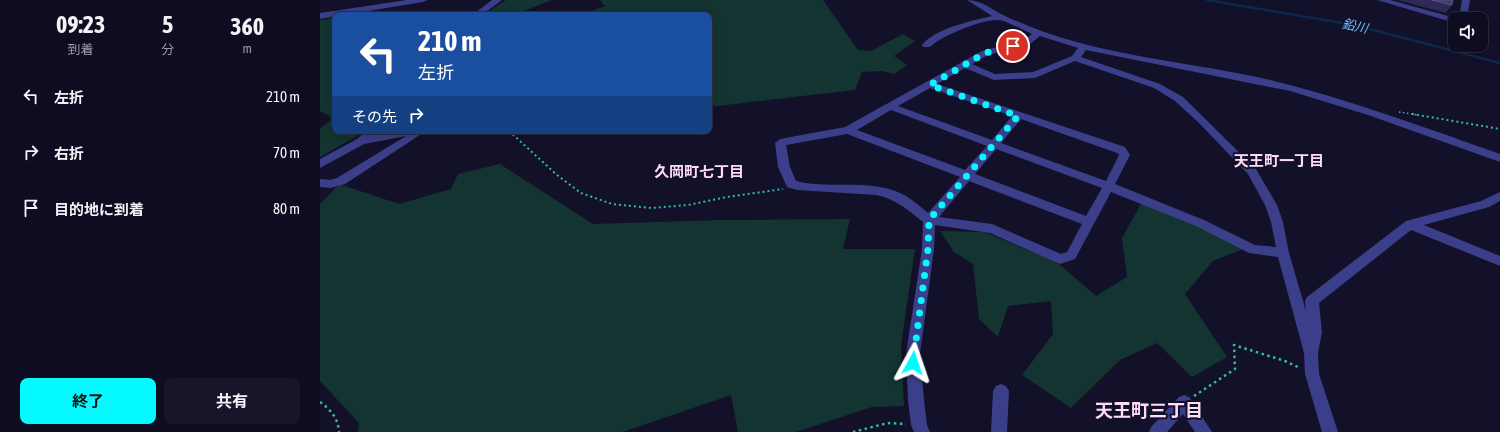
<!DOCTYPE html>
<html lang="ja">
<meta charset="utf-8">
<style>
:root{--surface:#0e0c20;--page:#171529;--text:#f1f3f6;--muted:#9b9ba5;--line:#2e2c3e;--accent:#05faff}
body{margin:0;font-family:"Asap Condensed","Noto Sans JP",sans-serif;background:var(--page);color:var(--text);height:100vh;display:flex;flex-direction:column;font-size:15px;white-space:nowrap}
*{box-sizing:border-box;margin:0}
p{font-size:13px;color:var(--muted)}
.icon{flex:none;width:22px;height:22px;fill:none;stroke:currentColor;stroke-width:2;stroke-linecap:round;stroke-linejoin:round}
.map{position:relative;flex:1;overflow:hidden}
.drawer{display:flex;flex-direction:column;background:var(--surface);width:320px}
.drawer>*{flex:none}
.top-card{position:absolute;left:12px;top:12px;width:380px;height:122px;border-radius:8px;box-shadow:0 2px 10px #0003,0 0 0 1px var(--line);background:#1a4fa0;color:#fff;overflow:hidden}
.tools{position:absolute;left:1128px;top:12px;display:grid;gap:8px}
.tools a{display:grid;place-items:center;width:40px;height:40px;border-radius:8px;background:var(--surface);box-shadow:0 2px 10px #0003,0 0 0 1px var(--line);font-size:20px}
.pin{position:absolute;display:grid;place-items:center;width:34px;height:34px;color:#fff;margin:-17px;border:2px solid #fff;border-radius:50%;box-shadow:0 1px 4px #0007}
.me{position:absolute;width:44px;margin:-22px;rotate:5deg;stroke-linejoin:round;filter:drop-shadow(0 0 3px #0008)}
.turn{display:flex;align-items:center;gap:14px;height:84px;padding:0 20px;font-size:18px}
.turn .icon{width:52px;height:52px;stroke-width:2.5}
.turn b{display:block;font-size:28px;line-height:34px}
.then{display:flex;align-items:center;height:38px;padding:0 20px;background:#0003;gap:8px;font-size:15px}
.eta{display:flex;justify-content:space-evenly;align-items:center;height:68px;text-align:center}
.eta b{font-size:24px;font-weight:700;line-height:28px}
.primary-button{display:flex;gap:8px;margin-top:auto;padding:8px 20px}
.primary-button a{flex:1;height:46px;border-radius:8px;background:var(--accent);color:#111;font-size:16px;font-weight:700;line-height:46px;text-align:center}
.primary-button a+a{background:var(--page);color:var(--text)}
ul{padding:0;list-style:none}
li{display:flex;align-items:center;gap:12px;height:56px;padding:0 20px}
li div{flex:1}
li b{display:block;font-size:15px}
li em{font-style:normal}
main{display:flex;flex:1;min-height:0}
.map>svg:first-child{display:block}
</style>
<main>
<section class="drawer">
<div class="eta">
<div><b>09:23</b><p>到着</p></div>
<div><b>5</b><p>分</p></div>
<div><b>360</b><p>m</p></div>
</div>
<ul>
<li><svg class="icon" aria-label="left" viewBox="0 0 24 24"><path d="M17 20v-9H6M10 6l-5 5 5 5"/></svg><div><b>左折</b></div><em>210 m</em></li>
<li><svg class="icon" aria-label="right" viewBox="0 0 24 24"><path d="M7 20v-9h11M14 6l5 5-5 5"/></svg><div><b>右折</b></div><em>70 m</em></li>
<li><svg class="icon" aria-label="arrive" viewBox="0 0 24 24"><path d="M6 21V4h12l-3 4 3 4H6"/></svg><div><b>目的地に到着</b></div><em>80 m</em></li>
</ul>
<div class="primary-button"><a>終了</a><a>共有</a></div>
</section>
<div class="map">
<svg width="1180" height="432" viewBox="0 0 1180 432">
<rect width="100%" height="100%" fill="#13102a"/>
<g fill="#133430">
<path d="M186,0H232L193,15H163Z"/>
<path d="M280,0H503L538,50L551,51L583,34L595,41L574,56L587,65L574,74L562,71L542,72L535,90L389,107V15H260L285,6Z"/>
<path d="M15,18V131H46L0,157V129L13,118L0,111V20Z"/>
<path d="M180,164L273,224L400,220L530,219L523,249H595L581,345L584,406L552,407L476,432H418L411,395L303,432H38L39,423L0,381V204L19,184L79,204L131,189L138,174Z"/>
<path d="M822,202L881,225L923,249L893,261L865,294L907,357L872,377L837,343L800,360L751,408L702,375L733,334L731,301L688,306L678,337L659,319L653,264L634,252L620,231L664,232L737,262L776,296L807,277L802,238Z"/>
</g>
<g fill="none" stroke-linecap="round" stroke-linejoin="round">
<path stroke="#0c294d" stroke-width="2.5" d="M887,0L1034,25L1180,63"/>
<path stroke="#2fbda9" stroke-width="1.5" stroke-dasharray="1.5 2.5" stroke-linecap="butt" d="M1079,112L1098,115"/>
<g stroke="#2fbda9" stroke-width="2" stroke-dasharray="2 3" stroke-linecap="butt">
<path d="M1092,114L1180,129"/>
<path d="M189,131L237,175L261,193L292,204L332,208L368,205L407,197L463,189"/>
</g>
<g stroke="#2fbda9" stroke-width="2.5" stroke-dasharray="2.5 3.5" stroke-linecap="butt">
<path d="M874,396L915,369L914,345L965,361L978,367"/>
<path d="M0,402C11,410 18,418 19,432"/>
<path d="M533,432L568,423L586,424"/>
</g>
<g fill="#3b3e89" fill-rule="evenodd">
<path d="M87,0H107L103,2L0,19V13Z"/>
<path d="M172,0H182L162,15H152Z"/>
<path d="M647,0C662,0 672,10 685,16C707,26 730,35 753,41C813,58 876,64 937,77C1020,96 1100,126 1180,154V162L1048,115L970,91L766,50L761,57L840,84L863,97L936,169L957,205L963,222L969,253L986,311L985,301L987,297L1086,221L1161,201L1180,192V201L1169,207L1104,225L1180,256V266L1091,230L999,303L1002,332L998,353L999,374L1018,432H1002L985,374L984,353L958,257L929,253L876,226L791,192L755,259L740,264L670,233L615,225L614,249L600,354L604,400L607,425L610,432H594L591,425L588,400L586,354L602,249L603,222C588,210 576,199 556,195L477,190L467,187L458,167L455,143L460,139L525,127L662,51L704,40L712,34C704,31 686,20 678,20C663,19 621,36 610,47H604L602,45C616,28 651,21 672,16ZM720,36L758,48L752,56L713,72L675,74L652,64L668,55L710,44ZM755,61L834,88L855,101L879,123L928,174L945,205L951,222L956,247L935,245L884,220L795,184L810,155L805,147L617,84L645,68L674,80L715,78ZM610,88L692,116L672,140L578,106ZM571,110L667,146L645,170L537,130ZM701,119L797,153L799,155L786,181L681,143ZM527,134L640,177L608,213C601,207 594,201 586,196C553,177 511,190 476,181L470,167L466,145ZM676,149L782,188L766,216L655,174ZM649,181L762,224L747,252L741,254L672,224L619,217Z"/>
<path d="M1057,0H1070L1139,19H1135V23Z"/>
<path d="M1142,0H1150L1147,19H1139Z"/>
<path d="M46,131H57L54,135L75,131H106L25,184L10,188L0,187V179L10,180L17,178L86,136L44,144L0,168V159L37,139Z"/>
<path d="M681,384L686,386L689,391L687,432H671L673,391L676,386Z"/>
<path d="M864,395L869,397L892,432H875L863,414L847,432H829L831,427L859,397Z"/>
</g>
</g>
<path fill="#2f2958" d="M1077,0H1133L1132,5L1126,13Z"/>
<path fill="#413c6a" stroke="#595581" d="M1112,0H1133L1132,5Z"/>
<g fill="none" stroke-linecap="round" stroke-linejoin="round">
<path stroke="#05faff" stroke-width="7" stroke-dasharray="0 12.6" d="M593,363L608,249L609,220L698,116L610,85L665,53L693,46"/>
</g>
<g text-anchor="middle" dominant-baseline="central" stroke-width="4" stroke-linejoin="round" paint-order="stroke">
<g font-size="13" font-style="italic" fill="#67c5ff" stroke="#13102a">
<text transform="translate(1035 26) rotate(12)">鉛川</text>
</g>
<g font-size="15" font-weight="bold" fill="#ffdbf5" stroke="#13102a">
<text x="959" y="160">天王町一丁目</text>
<text x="379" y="171">久岡町七丁目</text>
</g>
<g font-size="18" font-weight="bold" fill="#ffdbf5" stroke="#13102a">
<text x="829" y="410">天王町三丁目</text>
</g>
</g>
</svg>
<div class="tools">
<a><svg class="icon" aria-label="sound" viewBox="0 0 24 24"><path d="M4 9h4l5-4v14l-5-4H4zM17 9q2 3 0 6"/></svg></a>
</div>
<div class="pin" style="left:693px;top:46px;background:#d93025"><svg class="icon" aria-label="arrive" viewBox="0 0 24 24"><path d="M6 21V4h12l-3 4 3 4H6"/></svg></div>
<svg class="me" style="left:593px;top:363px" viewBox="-20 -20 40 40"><path d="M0-17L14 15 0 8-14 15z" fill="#05faff" stroke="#fff" stroke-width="4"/></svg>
<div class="top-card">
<div class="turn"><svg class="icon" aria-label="left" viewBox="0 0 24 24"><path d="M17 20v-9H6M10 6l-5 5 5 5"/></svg><div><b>210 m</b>左折</div></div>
<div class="then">その先<svg class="icon" aria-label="right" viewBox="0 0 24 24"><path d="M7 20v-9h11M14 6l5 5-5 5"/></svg></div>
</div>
</div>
</main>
